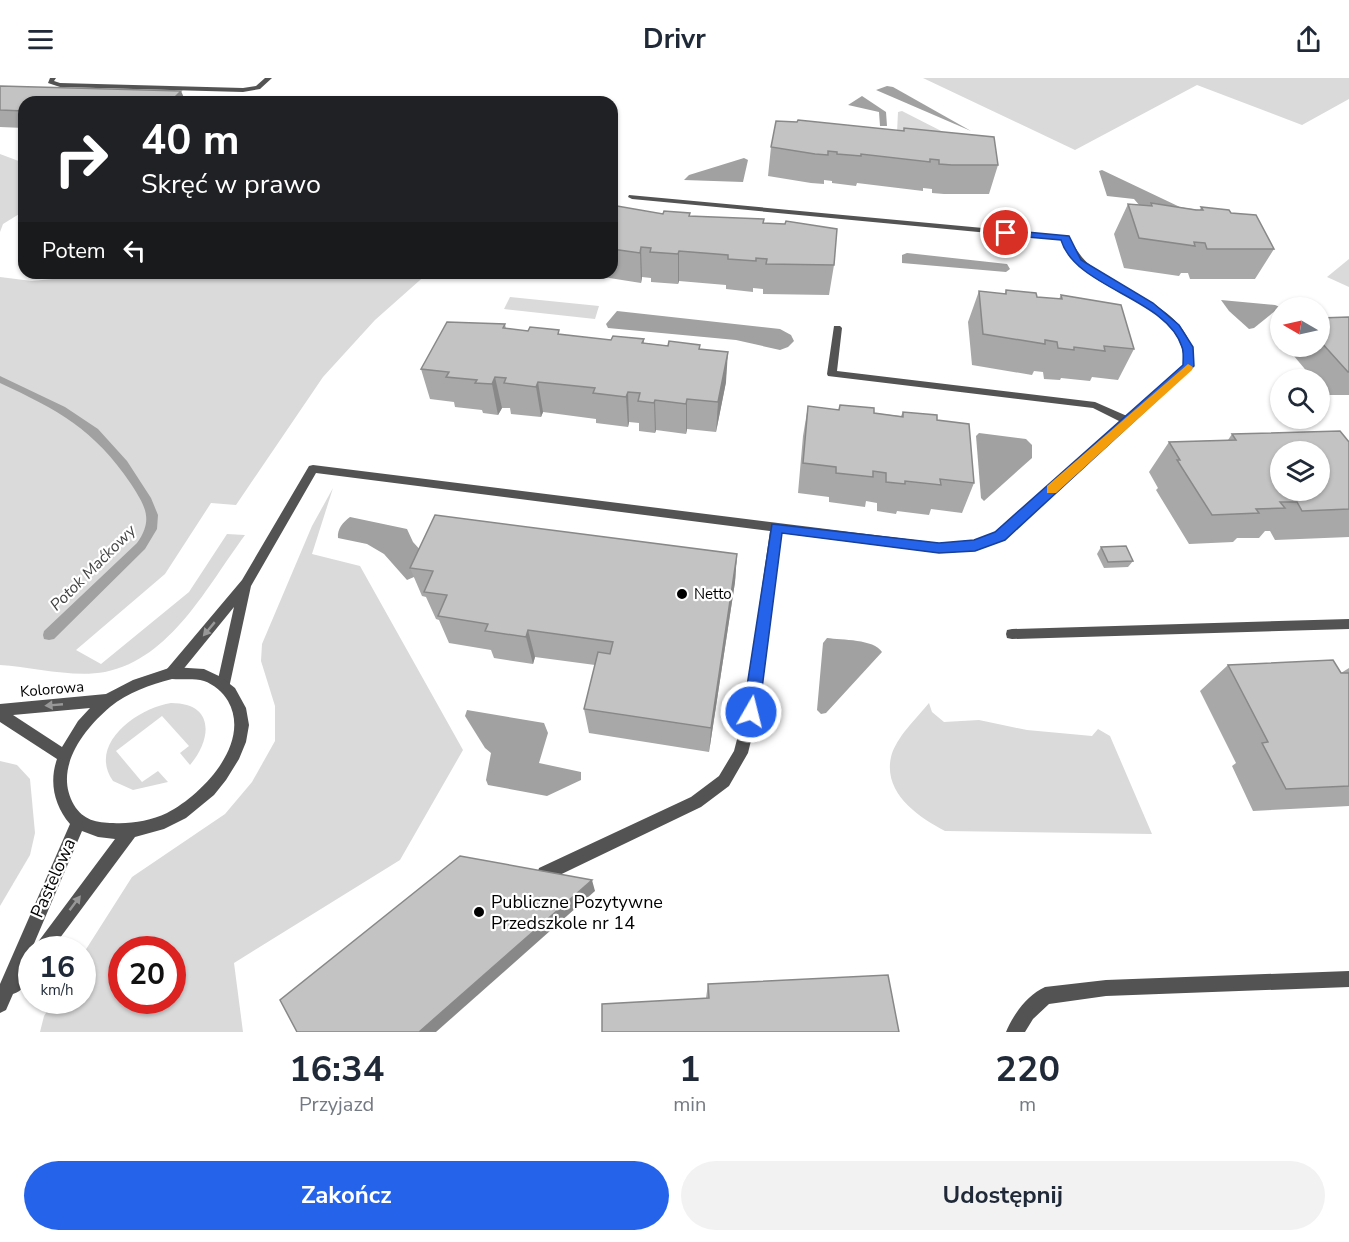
<!DOCTYPE html>
<html lang="pl">
<meta charset="utf-8">
<style>
:root{--surface:#fff;--page:#f2f2f3;--text:#1f2937;--muted:#747a83;--accent:#2563eb}
body{margin:0;font-family:"Nunito Sans",sans-serif;background:var(--page);color:var(--text);height:100vh;display:flex;flex-direction:column;font-size:22px;white-space:nowrap}
*{box-sizing:border-box;margin:0}
p{font-size:20px;color:var(--muted)}
.icon{flex:none;width:33px;height:33px;fill:none;stroke:currentColor;stroke-width:2;stroke-linecap:round;stroke-linejoin:round}
.map{position:relative;height:954px;overflow:hidden}
.sheet{display:flex;flex-direction:column;background:var(--surface);flex:1}
.sheet>*{flex:none}
.banner{position:absolute;left:18px;top:18px;width:600px;height:183px;border-radius:18px;box-shadow:0 2px 4px #0004;background:#202124;color:#fff;overflow:hidden}
.needle{width:39px;rotate:279deg}
.controls{position:absolute;left:1270px;top:219px;display:grid;gap:12px}
.controls a{display:grid;place-items:center;width:60px;height:60px;border-radius:50%;background:var(--surface);box-shadow:0 2px 4px #0004;font-size:30px}
.speed{position:absolute;left:18px;top:858px;display:flex;gap:12px;font-size:30px;font-weight:700;text-align:center}
.speed>*{display:grid;place-content:center;width:78px;height:78px;border-radius:50%;background:var(--surface);box-shadow:0 2px 4px #0004;line-height:1}
.speed small{font-size:15px;font-weight:400}
.speed .limit{border:9px solid #d22;background:#fff;color:#111}
.pin{position:absolute;display:grid;place-items:center;width:51px;height:51px;color:#fff;margin:-26px;border:3px solid #fff;border-radius:50%;box-shadow:0 2px 6px #0007}
.me{position:absolute;width:66px;margin:-33px;rotate:8deg;stroke-linejoin:round;filter:drop-shadow(0 0 4px #0008)}
.turn{display:flex;align-items:center;gap:21px;height:126px;padding:0 24px;font-size:27px}
.turn .icon{width:78px;height:78px;stroke-width:2.5}
.turn b{display:block;font-size:42px;line-height:51px}
.then{display:flex;align-items:center;height:57px;padding:0 24px;background:#0003;gap:12px;font-size:22px}
.eta{display:flex;justify-content:space-evenly;align-items:center;height:102px;text-align:center}
.eta b{font-size:36px;font-weight:700;line-height:42px}
.button{display:flex;gap:12px;margin-top:auto;padding:12px 24px}
.button a{flex:1;height:69px;border-radius:36px;background:var(--accent);color:#fff;font-size:24px;font-weight:700;line-height:69px;text-align:center}
.button a+a{background:var(--page);color:var(--text)}
header{display:flex;justify-content:space-between;align-items:center;height:78px;padding:0 24px;background:var(--surface);font-size:27px;font-weight:700}
.map>svg:first-child{display:block}
</style>
<header><svg class="icon" aria-label="menu" viewBox="0 0 24 24"><path d="M4 6h16M4 12h16M4 18h16"/></svg>Drivr<svg class="icon" aria-label="share" viewBox="0 0 24 24"><path d="M12 15V3M7 8l5-5 5 5M5 13v7h14v-7"/></svg></header>
<div class="map">
<svg width="1349" height="954" viewBox="0 0 1349 954">
<rect width="100%" height="100%" fill="#fff"/>
<g fill="#dadada" fill-rule="evenodd">
<path d="M923,0H1349V21L1302,47L1197,7L1075,72Z"/>
<path d="M902,33L955,60L897,55L898,34Z"/>
<path d="M0,76L24,85V133L3,146L0,154Z"/>
<path d="M1349,181V209L1327,199Z"/>
<path d="M115,195H428L375,242L323,299L236,427L211,425L165,496L76,572L101,586L189,514L227,456L245,457C208,507 171,581 105,594C72,600 33,589 0,587V199L32,203Z"/>
<path d="M510,219L599,228L595,241L504,231Z"/>
<path d="M333,410L312,476L360,488L463,672L400,782L234,885L243,954H40L44,938L54,923L82,922L83,876L132,799L225,736L252,704L275,663V628L261,583L262,566L312,448ZM122,872H172V922H122Z"/>
<path d="M171,625C215,625 212,661 190,687L180,675L189,668L162,638L116,673L142,704L158,693L168,704L133,712L113,703C87,666 138,630 171,625Z"/>
<path d="M929,625L932,634L944,644L979,642L1027,652L1092,658L1098,651L1110,658L1152,756L945,753C918,739 883,715 891,679C896,659 917,640 929,625Z"/>
<path d="M0,683L17,687L30,701L35,755L30,777L0,828Z"/>
</g>
<g fill="#a1a1a1">
<path d="M887,8L893,9L971,53L876,12Z"/>
<path d="M862,18L886,34L887,48H880L879,34L848,27Z"/>
<path d="M744,80L748,82L743,104L684,102L689,97Z"/>
<path d="M1102,92L1182,130L1183,132L1140,128L1134,121L1107,118L1099,93Z"/>
<path d="M907,175L1007,186L1010,191L1006,194L902,185V177Z"/>
<path d="M1221,222L1275,227L1280,229L1254,250L1249,251L1229,233Z"/>
<path d="M617,233L780,251L791,257L794,263L788,269L780,272L736,262L608,250L606,246Z"/>
<path d="M979,355L1026,361L1032,367V380L984,423L981,420L976,358Z"/>
<path d="M350,439L407,451L413,464L423,475L414,499L407,502L384,476L367,466L338,460C337,451 343,444 350,439Z"/>
<path d="M827,560C842,562 874,561 882,574L826,635L821,636L817,632L823,565Z"/>
<path d="M467,632L544,645L548,655L539,685L581,694V702L547,718L488,707L486,702L491,675L485,670L465,638Z"/>
</g>
<g fill="none" stroke-linecap="round" stroke-linejoin="round">
<path fill="#a1a1a1" fill-rule="evenodd" d="M0,298L65,329L98,351L127,383L151,420L158,437L157,451L145,471L54,561L49,562L44,561L43,557L44,553L137,465C154,441 145,428 131,406C94,351 58,332 0,305Z"/>
<g fill="#535353" fill-rule="evenodd">
<path d="M50,0H56L54,3L60,5L243,10L256,8L265,0H272L260,11L243,14L60,9L48,5Z"/>
<path d="M629,117L1068,158C1075,169 1080,179 1090,187C1126,218 1195,230 1194,288L1004,461L975,473L939,475L781,455L758,634L748,675L729,708L701,729L545,804L539,802L537,796L539,790L691,719L719,698L734,673L744,634L770,453L316,395L251,508L229,610L224,612L219,610L217,606L234,529L177,599L172,601L167,599L165,595L167,591L242,502L309,388L313,387L939,465L974,463L996,455L1121,344L1093,330L828,298L827,296L834,248H840L842,250L837,293L1095,324L1127,338L1184,287C1186,234 1118,220 1085,192C1074,183 1068,174 1062,162L632,121L628,119Z"/>
<path d="M1349,541V551L1012,561L1007,560L1006,556L1007,552L1012,551Z"/>
<path d="M1349,893V909L1106,918L1049,926L1033,941L1025,954H1006C1013,937 1027,917 1045,909L1106,902Z"/>
</g>
<path fill="#535353" fill-rule="evenodd" d="M172,589L204,591L221,599L235,610L246,630L249,647L246,664L239,681L226,702L214,717L186,740L164,751L135,759L51,872H32L115,761L98,759L82,753L30,875H32C32,891 31,910 13,916L6,932L0,935V906L70,746C54,727 49,704 57,681L0,644V626L106,616L133,602ZM172,601C182,602 194,600 204,603C213,606 223,614 228,623C252,665 202,717 167,735C150,743 131,746 113,745C97,745 83,742 74,727C53,691 83,652 110,629C128,614 150,607 172,601ZM90,630L78,643L62,669L13,637Z"/>
</g>
<g fill="#a8a8a8">
<path d="M0,8L24,24V50L0,49Z"/>
<path d="M904,50L998,87L989,116H944L932,115V111L923,110V113L857,105L856,108L832,105V103L824,102V106L811,105L768,98L771,69L904,53Z"/>
<path d="M1151,125L1200,132L1201,129L1231,135L1274,171L1255,201H1190L1188,195H1181L1179,198L1124,190L1114,156L1128,126L1150,128Z"/>
<path d="M612,131L663,136L690,135V138L763,145L834,187L829,217L763,216V211L753,210V214L726,211V207L679,203L678,206L651,204V200L642,199L641,205L603,199V195H598H612Z"/>
<path d="M1006,212L1037,219L1059,221L1061,217L1134,271L1118,302L1092,299L1090,303L1061,300L1060,302L1044,301L1043,294L1034,293L1032,297L972,287L968,244L979,213L1005,216Z"/>
<path d="M1349,239V317H1328L1320,308V302H1314L1294,278L1295,276L1288,268H1320V240Z"/>
<path d="M505,246L506,251L611,262L644,261V265L700,271L726,304L716,354L687,351L686,356L656,352L655,355L639,353V345L629,344L628,349L596,345V341L543,334L541,339L511,336L510,330H502L498,337L483,335L482,332L455,329L454,324L430,321L421,291Z"/>
<path d="M840,327L874,335L901,338L903,334L937,342L974,405L962,435L931,431L929,437L897,433L896,436L877,433V425L866,423L865,429L829,424V419L798,415L803,358L808,328L839,332Z"/>
<path d="M1232,356L1349,364V459L1275,462L1270,453H1265L1259,460H1237L1233,464L1189,466L1156,412L1158,410L1149,394L1169,364L1228,362Z"/>
<path d="M1101,469L1133,483L1128,489L1104,490L1097,476Z"/>
<path d="M737,476L735,504L709,674L589,655L584,631L595,587L535,579L533,586L494,580L491,572L449,565L439,542L436,541L426,519L422,518L410,490Z"/>
<path d="M1228,587L1341,595L1349,590V728L1253,733L1232,688L1236,685L1200,613Z"/>
<path d="M708,906L899,954L706,920Z"/>
</g>
<g fill="#888">
<path d="M181,13L186,24H170Z"/>
<path d="M641,169L642,199L641,205L640,175Z"/>
<path d="M679,173V203L678,206V176Z"/>
<path d="M728,274L726,304L716,354L718,324Z"/>
<path d="M495,299L502,330L498,337L492,306Z"/>
<path d="M538,304L543,334L541,339L536,309Z"/>
<path d="M628,314L629,344L628,349L626,319Z"/>
<path d="M687,321V351L686,356V326Z"/>
<path d="M655,322L656,352L655,355L654,325Z"/>
<path d="M737,476L735,504L709,674L711,650Z"/>
<path d="M528,552L535,579L533,586L526,559Z"/>
<path d="M592,802L595,813L436,954H419Z"/>
</g>
<g fill="#c3c3c3" stroke="#888" stroke-width="1.5" fill-rule="evenodd">
<path d="M0,8L181,13L170,24H24V33L0,32Z"/>
<path d="M798,42L904,53V50L994,59L998,87H952L939,86V82L930,81V84L861,76V78L837,76V74L828,73V77L815,76L771,69L776,43L797,44Z"/>
<path d="M1151,125L1196,132H1203L1201,129L1229,132L1231,135L1256,137L1274,171H1207L1205,165L1194,164L1195,168L1139,160L1128,126L1152,128Z"/>
<path d="M617,128L663,136L664,133L690,135L689,138L764,141L763,145L785,146L786,143L837,151L834,187L766,186L767,181L756,180V183L728,181V177L679,173L678,176L650,174L651,170L641,169L640,175L612,171V131H616Z"/>
<path d="M1006,212L1036,215L1037,219L1062,221L1061,217L1121,227L1134,271L1104,268L1105,273L1074,269V272L1058,270L1057,264L1045,262V266L983,256L979,213L1006,216Z"/>
<path d="M1349,239V294H1348L1320,263V240Z"/>
<path d="M447,244L505,246L503,250L528,253L530,249L559,252L558,256L611,262L613,258L644,261L642,265L668,268L669,263L700,267L699,271L728,274L718,324L687,321L686,326L655,322L654,325L638,323L640,315L628,314L626,319L593,315L595,310L538,304L536,309L504,305L506,300L495,299L492,306L475,305L477,302L446,299L449,294L421,291Z"/>
<path d="M840,327L874,330V335L903,339V334L937,337V342L969,346L974,405L940,401L941,407L905,403V406L886,404V395L873,393V399L836,395V389L803,385L808,328L839,332Z"/>
<path d="M1340,353L1349,364V431L1302,433L1297,424H1280L1285,430L1256,431L1259,435L1212,437L1177,382H1180L1169,364L1236,362L1232,356ZM1281,374H1320V412H1281Z"/>
<path d="M435,437L737,476L711,650L584,631L598,574L610,576L613,564L528,552L526,559L485,553L488,546L438,538L447,517L424,514L433,493L410,490Z"/>
<path d="M1126,468L1133,483L1108,484L1101,469Z"/>
<path d="M1333,582L1341,595H1349V708L1286,711L1262,665L1268,664L1228,587Z"/>
<path d="M460,778L592,802L419,954H297L280,922Z"/>
<path d="M888,897L899,954H602V926L709,920L708,906Z"/>
</g>
<defs><path id="oneway-solid" d="M-6-.8H1V-3.2L6.5 0L1 3.2V.8H-6Z" transform="scale(1.5)"/></defs>
<g fill="#989898">
<use href="#oneway-solid" transform="translate(209 551) rotate(130)"/>
<use href="#oneway-solid" transform="translate(54 627) rotate(175)"/>
<use href="#oneway-solid" transform="translate(75 825) rotate(-53)"/>
</g>
<path fill="#2563eb" stroke="#184099" stroke-width="1.5" d="M1006,152L1069,158L1081,182L1153,225L1179,247L1193,269L1194,288L1005,462L975,473L939,475L782,455L759,634L756,639L751,641L745,639L743,634L772,446L939,465L974,462L995,454L1183,287C1183,282 1184,274 1182,269C1167,220 1075,210 1061,162L1003,157V153Z"/>
<path fill="#f59e0b" d="M1188,286L1193,289L1192,292L1056,415H1047V408Z"/>
<g fill="#000" stroke="#fff" stroke-width="2">
<circle cx="682" cy="516" r="6"/>
<circle cx="479" cy="834" r="6"/>
</g>
<g text-anchor="middle" dominant-baseline="central" stroke-width="4.5" stroke-linejoin="round" paint-order="stroke">
<g font-size="15" fill="#000" stroke="#fff" text-anchor="start">
<text x="694" y="516">Netto</text>
</g>
<g font-size="15" fill="#000" stroke="#fff">
<text transform="translate(52 611) rotate(-5)">Kolorowa</text>
</g>
<g font-size="16" font-style="italic" fill="#424242" stroke="#fff">
<text transform="translate(93 490) rotate(-45)">Potok Maćkowy</text>
</g>
<g font-size="18" fill="#000" stroke="#fff">
<text transform="translate(53 800) rotate(-66)">Pastelowa</text>
</g>
<g font-size="18" fill="#000" stroke="#fff" text-anchor="start">
<text x="491" y="824">Publiczne Pozytywne<tspan x="491" dy="21">Przedszkole nr 14</tspan></text>
</g>
</g>
</svg>
<div class="controls">
<a><svg class="needle" viewBox="-14 -14 28 28"><path d="M0-13l5 13h-10z" fill="#e53935"/><path d="M0 13l5-13h-10z" fill="#747a83"/></svg></a>
<a><svg class="icon" aria-label="search" viewBox="0 0 24 24"><circle cx="10" cy="10" r="6"/><path d="M15 15l6 6"/></svg></a>
<a><svg class="icon" aria-label="layers" viewBox="0 0 24 24"><path d="M12 4l9 5-9 5-9-5zM3 14l9 5 9-5"/></svg></a>
</div>
<div class="speed"><div>16<small>km/h</small></div><div class="limit">20</div></div>
<div class="pin" style="left:1006px;top:155px;background:#d93025"><svg class="icon" aria-label="arrive" viewBox="0 0 24 24"><path d="M6 21V4h12l-3 4 3 4H6"/></svg></div>
<svg class="me" style="left:751px;top:634px" viewBox="-20 -20 40 40"><circle r="17" fill="#2563eb" stroke="#fff" stroke-width="3"/><path d="M0-11L8 9 0 5-8 9z" fill="#fff"/></svg>
<div class="banner">
<div class="turn"><svg class="icon" aria-label="right" viewBox="0 0 24 24"><path d="M7 20v-9h11M14 6l5 5-5 5"/></svg><div><b>40 m</b>Skręć w prawo</div></div>
<div class="then">Potem<svg class="icon" aria-label="left" viewBox="0 0 24 24"><path d="M17 20v-9H6M10 6l-5 5 5 5"/></svg></div>
</div>
</div>
<section class="sheet">
<div class="eta">
<div><b>16:34</b><p>Przyjazd</p></div>
<div><b>1</b><p>min</p></div>
<div><b>220</b><p>m</p></div>
</div>
<div class="button"><a>Zakończ</a><a>Udostępnij</a></div>
</section>
